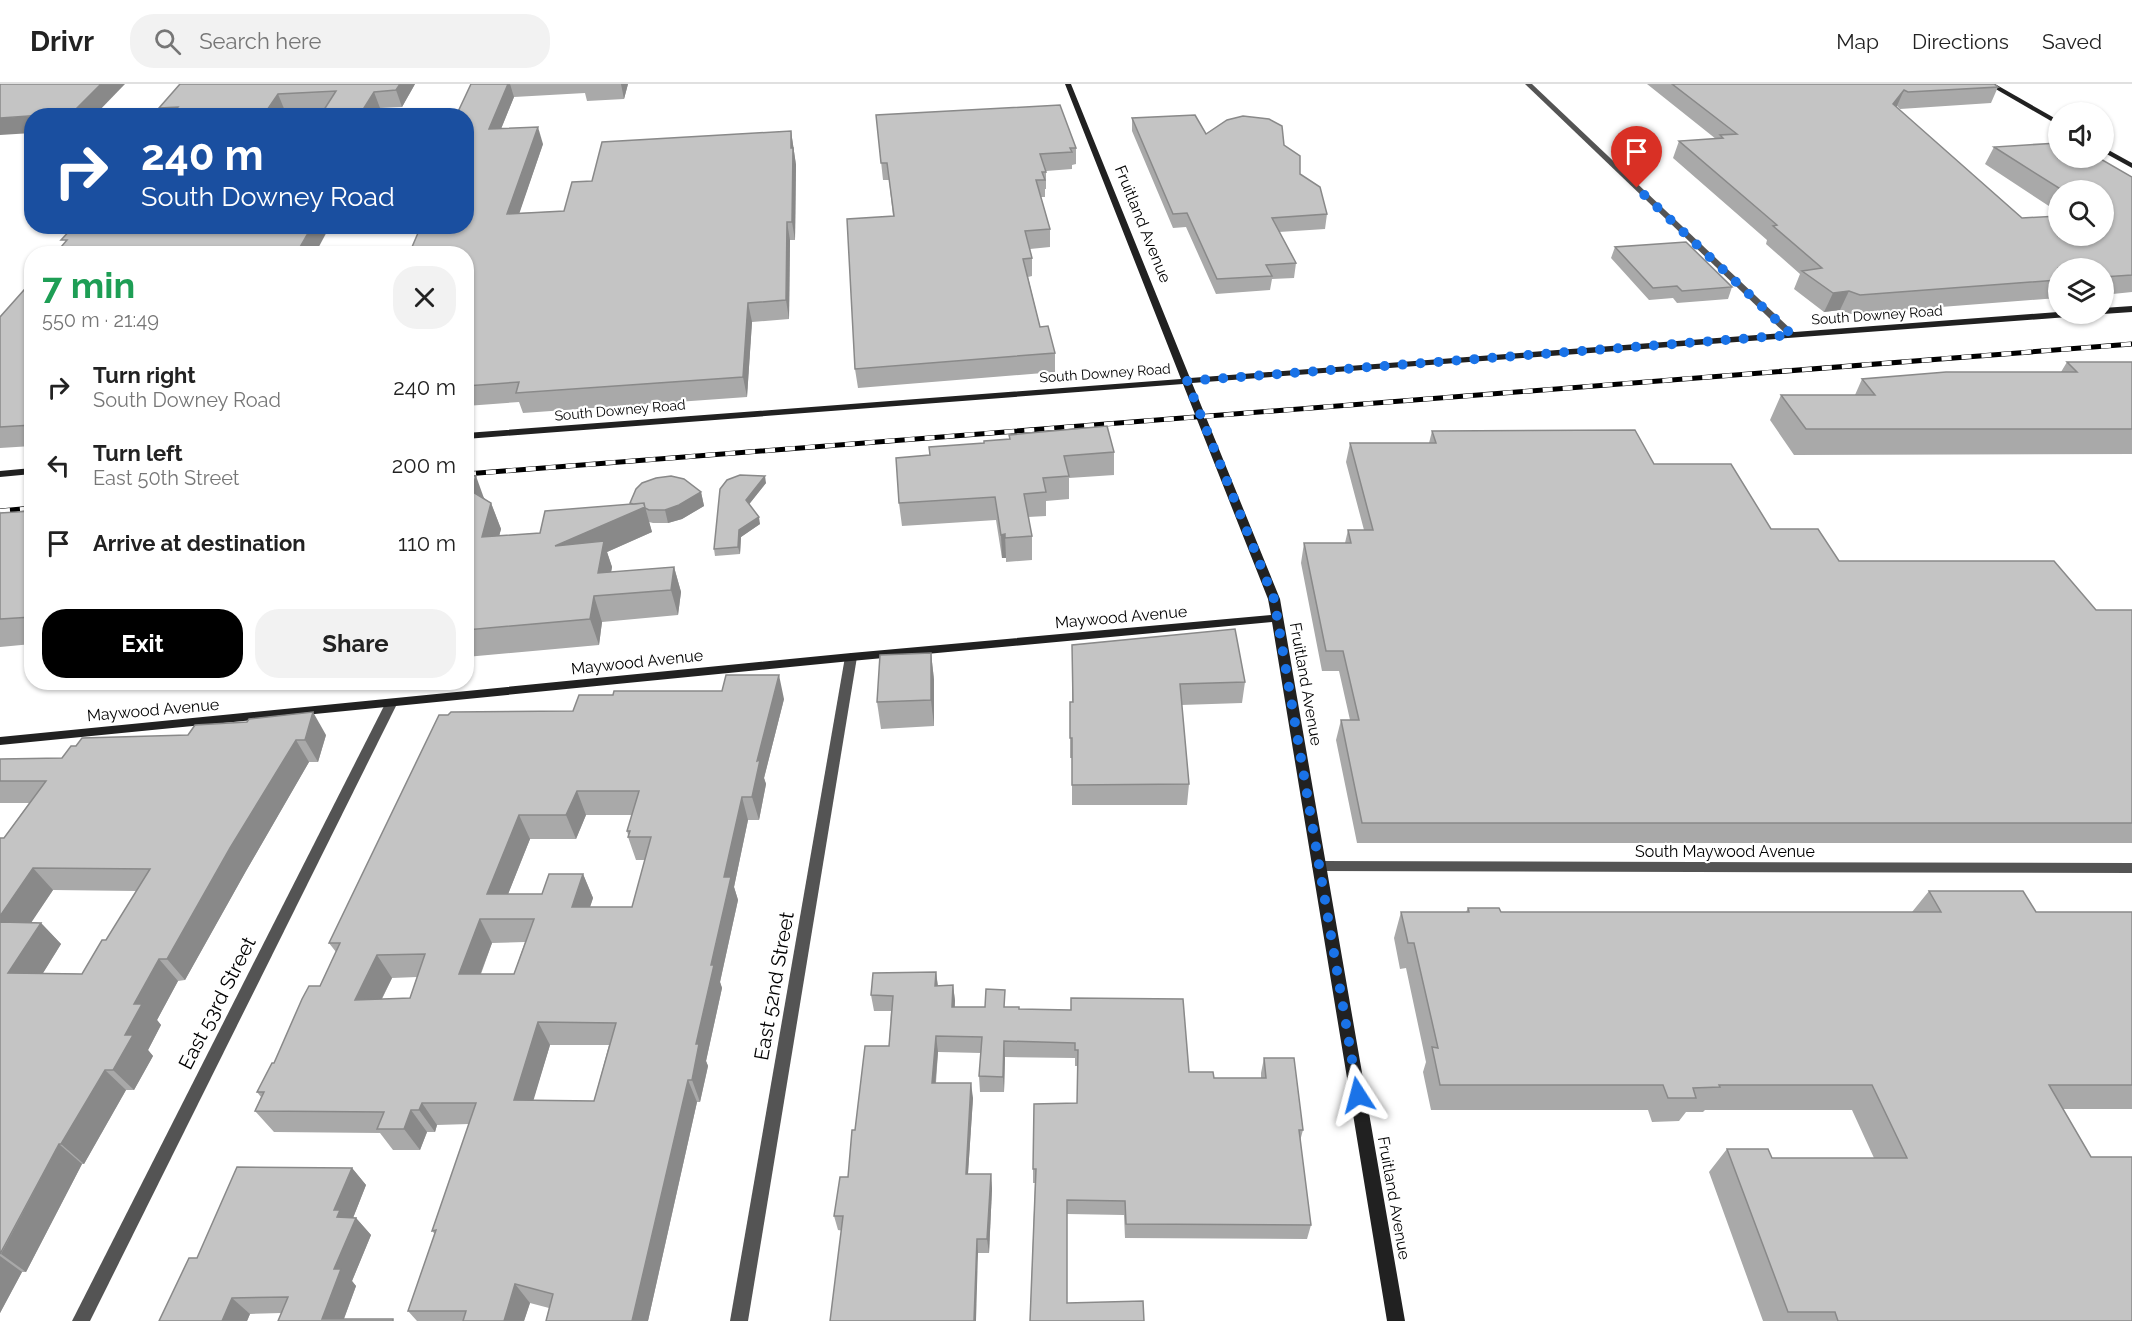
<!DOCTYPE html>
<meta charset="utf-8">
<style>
:root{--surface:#fff;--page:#f2f2f2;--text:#222;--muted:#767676;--line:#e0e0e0;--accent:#000}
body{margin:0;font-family:Raleway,sans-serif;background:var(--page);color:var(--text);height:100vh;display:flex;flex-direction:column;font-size:22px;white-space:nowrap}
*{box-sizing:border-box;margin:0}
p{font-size:20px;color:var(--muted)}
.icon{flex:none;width:33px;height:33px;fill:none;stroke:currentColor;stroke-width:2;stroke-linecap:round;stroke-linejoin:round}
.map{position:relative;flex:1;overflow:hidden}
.sheet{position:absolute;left:24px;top:162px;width:450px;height:444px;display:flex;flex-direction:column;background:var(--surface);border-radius:24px;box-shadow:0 2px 4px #0004}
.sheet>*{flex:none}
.hud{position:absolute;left:24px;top:24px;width:450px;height:126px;border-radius:24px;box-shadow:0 2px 4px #0004;background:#1a4fa0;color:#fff;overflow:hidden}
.fabs{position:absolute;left:2048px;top:18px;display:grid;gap:12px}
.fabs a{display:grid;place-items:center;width:66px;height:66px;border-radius:50%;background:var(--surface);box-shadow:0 2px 4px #0004;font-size:30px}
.pin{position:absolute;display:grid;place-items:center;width:51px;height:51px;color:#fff;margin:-62px -26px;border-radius:50% 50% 50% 0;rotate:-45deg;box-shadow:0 0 6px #0007}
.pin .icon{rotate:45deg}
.me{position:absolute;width:66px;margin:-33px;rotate:351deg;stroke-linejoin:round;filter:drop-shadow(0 0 4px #0008)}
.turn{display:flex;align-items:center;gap:21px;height:126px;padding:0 18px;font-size:27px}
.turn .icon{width:78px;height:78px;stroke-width:2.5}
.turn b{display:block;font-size:42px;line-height:51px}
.round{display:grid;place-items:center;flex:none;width:63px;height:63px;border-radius:24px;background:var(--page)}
.headline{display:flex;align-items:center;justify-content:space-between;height:102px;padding:0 18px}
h1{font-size:36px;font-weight:700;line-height:45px;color:#1e9e55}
.primary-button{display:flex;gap:12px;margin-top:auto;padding:12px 18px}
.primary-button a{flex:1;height:69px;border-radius:24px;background:var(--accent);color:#fff;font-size:24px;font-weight:700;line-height:69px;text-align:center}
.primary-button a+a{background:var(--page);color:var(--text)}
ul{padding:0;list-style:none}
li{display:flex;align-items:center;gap:18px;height:78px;padding:0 18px}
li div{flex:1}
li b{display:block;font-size:22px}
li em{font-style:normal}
header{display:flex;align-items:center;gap:36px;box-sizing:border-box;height:84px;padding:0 30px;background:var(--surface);border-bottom:2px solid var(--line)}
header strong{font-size:28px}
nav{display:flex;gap:33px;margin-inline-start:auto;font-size:21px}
.search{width:420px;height:54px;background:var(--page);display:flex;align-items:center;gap:15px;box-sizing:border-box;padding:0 21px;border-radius:24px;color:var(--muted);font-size:22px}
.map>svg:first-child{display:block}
</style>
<header>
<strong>Drivr</strong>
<div class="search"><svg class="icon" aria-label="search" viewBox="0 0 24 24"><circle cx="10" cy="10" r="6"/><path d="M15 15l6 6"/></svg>Search here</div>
<nav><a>Map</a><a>Directions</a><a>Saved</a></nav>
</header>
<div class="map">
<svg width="2132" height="1237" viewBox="0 0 2132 1237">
<rect width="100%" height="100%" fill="#fff"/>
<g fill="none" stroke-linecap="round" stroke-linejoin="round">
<g fill="#545454" fill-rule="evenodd">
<path d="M1525,0H1532L1795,249V253H1789Z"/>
<path d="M851,569L857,573L748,1237H730L845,573Z"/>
<path d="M391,616L397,620L90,1237H72L385,620Z"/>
<path d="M1319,777L2132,779V789L1319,787L1314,786L1312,782L1314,778Z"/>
</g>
<g fill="#212121" fill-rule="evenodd">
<path d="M1065,0H1071L1190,294L2058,228L2072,230L2068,233L1192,299L1280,515L1405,1237H1387L1272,538L851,577L0,661V653L851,569L1271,531L1268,515L1183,300L466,355V349L1181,295Z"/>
<path d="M1987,0H1995L2058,36V41Z"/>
<path d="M2103,63L2132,79V84L2103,68Z"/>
<path d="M2132,222V228L2103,230V224Z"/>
<path d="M32,384V390L0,393V387Z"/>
</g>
<g stroke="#000" stroke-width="5">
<g id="rail">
<path d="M466,390L2132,260"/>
<path d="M0,427L32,424"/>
</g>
</g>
<use href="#rail" stroke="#fff" stroke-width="4" stroke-dasharray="10" stroke-linecap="butt"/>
</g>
<g fill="#a9a9a9" fill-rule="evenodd">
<path d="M180,0H415L402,23L380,24L375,32H320L324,25L285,27L282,32H163L159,24Z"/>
<path d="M471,0H628L624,15L587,17L585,9L514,13L501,45L543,60L519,129L564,127L592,97L791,47L796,81L795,156H790L789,235L752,238L747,313L523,329L519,318L466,322V142Z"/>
<path d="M1647,0H1994L1998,3L1991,19L1900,25L1897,22L1896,23L2022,134L2103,152V106H2058V128L1985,80L1994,63L2132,93V208L2103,211V184H2058V214L1851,230L1840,226L1824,228L1794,205L1800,190L1766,160L1767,156L1673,74L1679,57L1716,55Z"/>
<path d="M876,31L1076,64V80L1072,81V85L1046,87V105H1045V113H1041L1050,145V163L1030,165L1032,174V192L1028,193L1040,243L1055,269V288L858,304L855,285L893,132L889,96H883Z"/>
<path d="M1132,34L1206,50L1284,61L1300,90L1327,130L1325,145L1279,148L1296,179L1294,194L1272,195L1270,206L1216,210L1186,143L1173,144L1132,47Z"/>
<path d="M1615,163L1732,203L1728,215L1677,219L1673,214L1649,216L1611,174Z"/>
<path d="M32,197V362L0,364V233Z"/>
<path d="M2067,278H2132V370L1794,371L1770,336L1781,311H1855L1862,295L2061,288Z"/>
<path d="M1432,347L1654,380L1771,445L1839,477L2096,526H2132V759H1357L1336,656L1341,636H1350L1339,587H1322L1301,479L1304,459H1345L1348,446H1364L1346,378L1350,359H1429Z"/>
<path d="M1009,351L1114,368V391L1069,394V415L1046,417V432L1028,433L1032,452V476L1006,478V474H1002L996,436L902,442L899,419L930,371L984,359L1009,355Z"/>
<path d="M740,391L766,399L749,420L760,440L741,453L740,470L715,472L714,465Z"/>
<path d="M466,392L485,415L491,419L501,445L499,452L540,449L631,421L630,419L701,408L704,422L682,435L668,439H653L649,438L652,448L607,468L612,483L611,488L674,483L681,508L678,531L602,538L599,561L466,573Z"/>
<path d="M32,427V560L0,563V429Z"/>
<path d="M1072,561L1245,598L1242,619L1181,621L1189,700L1187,721H1072V674H1070V618H1072Z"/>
<path d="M931,569L934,596V642L881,645L877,618Z"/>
<path d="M202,598H243L204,602Z"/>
<path d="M784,615L764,694L766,700L759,736H748L734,803L738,816L720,898L722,904L706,977L708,982L700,1018H697L648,1237H546L549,1224L530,1219L524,1237H417L408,1227L435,1150L432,1147L469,1040L437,1041L435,1048H427L420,1066H393L380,1049L274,1048L255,1027L261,1013L257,1008L320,902L336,868L329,859L573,627ZM586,731H632L627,747L628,751V753L636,776H645L632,823H590L593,814L583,790L542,810H508L530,755H576ZM525,858L514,890H481L492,859ZM417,893L410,914L382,915L392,894ZM550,961H609L594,1017L533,1016Z"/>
<path d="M326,651L318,678H309L246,787L185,896L178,897L157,936L161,941L148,966L153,972L134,1006H126L84,1080H82L26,1188H22L0,1229V754H4L29,719H0V675L62,674ZM53,806L137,807L106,856L82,890L43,889L61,860L41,839L31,838Z"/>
<path d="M1929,807L2036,828H2132V1025H2063L2132,1237H1763L1709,1088L1727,1065L1772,1074H1874L1852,1026H1705L1703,1028H1686L1679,1037L1652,1038L1648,1026H1431L1423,988L1426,978L1406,884L1400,885L1394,854L1401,828H1466L1468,824L1501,828H1912Z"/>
<path d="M936,888L938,902L953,901L955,917V923H1006L1020,925L1189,988L1214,994H1261V989L1264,974L1303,1046L1300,1057L1311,1141L1307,1155L1125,1154L1124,1131L1067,1130V1219L1030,1237L1035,1099H1033V1085L1077,1019V982H1075V974L1005,973L1004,1008H980L979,992L981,969L938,968L936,999L973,1014L968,1090H991L992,1105L989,1169H978L838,1146L834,1132L848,1093L855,1046L889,962L891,927H874L871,911Z"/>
<path d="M352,1084L366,1101L353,1134H356L371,1151L352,1197L356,1202L344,1235L278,1237L281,1229L250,1230L247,1237H159L197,1174Z"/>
</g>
<g fill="#898989">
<path d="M101,0H125L94,32H35Z"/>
<path d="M400,0H415L402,23L396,6Z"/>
<path d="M508,0H510L514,13L494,62L489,45Z"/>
<path d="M621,0H628L624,15Z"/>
<path d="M1904,6L1897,22L1886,37L1893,20Z"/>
<path d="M374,8L380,24L375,32H359Z"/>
<path d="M278,10L285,27L282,32H263Z"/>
<path d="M32,32V49L0,51V34Z"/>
<path d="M538,43L543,60L513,148L507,130Z"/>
<path d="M791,47L796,81L795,156L792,138Z"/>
<path d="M787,138L790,156L789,235L786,216Z"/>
<path d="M312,142H330L315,170H296Z"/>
<path d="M1849,207L1840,226L1824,228L1833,209Z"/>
<path d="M748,219L752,238L747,313L743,293Z"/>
<path d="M476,392L485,417L471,407Z"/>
<path d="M765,392L766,399L747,423L746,416Z"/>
<path d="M701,408L704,422L682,435L668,439L665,426Z"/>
<path d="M491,419L501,445L492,479L482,453Z"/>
<path d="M644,419L652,448L607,468L612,483L607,511L555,462Z"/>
<path d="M759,433L760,440L741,453L740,470L738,463L739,446Z"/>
<path d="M1005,450L1006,474H1002L1001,451Z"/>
<path d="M674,483L681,508L678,531L671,506Z"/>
<path d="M594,512L602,538L599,561L590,535Z"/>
<path d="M931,569L934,596V642L931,616Z"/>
<path d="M779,591L784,615L764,694L766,700L759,736L752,713L757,677Z"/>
<path d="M313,628L326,651L318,678L305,656Z"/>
<path d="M296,656L309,678L246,787L185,896L167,875L230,764Z"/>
<path d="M577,707L586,731L576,755L566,731Z"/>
<path d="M742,713L748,736L734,803L738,816L720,898L722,904L706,977L708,982L700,1018L692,996L696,960L711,881L724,793Z"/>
<path d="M519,731L530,755L499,833L487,810Z"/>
<path d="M33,784L53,806L17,860L0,843V832Z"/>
<path d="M583,790L593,814L582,846L572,823Z"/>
<path d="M480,835L492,859L472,912L459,890Z"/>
<path d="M41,839L61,860L30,910L8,889Z"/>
<path d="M377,871L392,894L370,938L355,916Z"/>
<path d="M159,875L178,897L157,936L161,941L148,966L153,972L134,1006L113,986L134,920Z"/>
<path d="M936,888L938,904L935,902Z"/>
<path d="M953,901L955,917L953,939L952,923Z"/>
<path d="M538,938L550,961L527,1038L514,1016Z"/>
<path d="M936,952L938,968L934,1014L932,999Z"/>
<path d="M1004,957L1005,973L1004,1008L1003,993Z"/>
<path d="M105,986L126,1006L84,1080L61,1060Z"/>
<path d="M688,996L697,1018L648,1237H632Z"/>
<path d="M971,999L973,1014L967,1104L966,1090Z"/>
<path d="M422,1019L437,1041L435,1048L419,1026Z"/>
<path d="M411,1026L427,1048L420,1066L404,1045Z"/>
<path d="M59,1060L82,1080L26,1188L1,1170Z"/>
<path d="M352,1084L366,1101L351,1139L356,1134L371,1151L352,1197L356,1202L343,1237L322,1235L334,1185L337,1133L334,1126Z"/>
<path d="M991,1090L992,1105L989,1169L987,1155Z"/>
<path d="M977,1155L978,1169L976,1237H974Z"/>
<path d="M0,1172L22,1188L0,1229Z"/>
<path d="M515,1200L530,1219L524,1237H504Z"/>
<path d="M232,1214L250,1230L247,1237H222Z"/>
</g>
<g fill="#c4c4c4" stroke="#898989" stroke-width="1.5" fill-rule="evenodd">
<path d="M0,0H101L72,29L0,34Z"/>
<path d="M180,0H400L396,6L374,8L359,32H320L336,7L278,10L263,32H171L178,23L159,24Z"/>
<path d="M471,0H508L489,45L538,43L507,130L564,127L572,98L592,97L602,58L791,47V64H793L792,138H787L786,216L748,219L743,293L516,309L519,298L466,302V170H409L421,142H466V32H456Z"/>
<path d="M1672,0H1994L1998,3L1908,8L1904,6L1893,20L2022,134L2058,132V152H2103V106H2062L1994,63L2058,59V74H2099L2132,93V191L2103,193V184H2058V196L1860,211L1849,207L1833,209L1802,187L1822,184L1773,142L1777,141L1679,57L1723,54L1720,51L1737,50Z"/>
<path d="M1060,21L1076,64H1070L1072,68L1040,70L1046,88H1042L1045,96H1036L1050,145L1025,147L1032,174L1023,175L1040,243L1048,242L1055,269L855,285L847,135L894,132L887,79H881L876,31Z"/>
<path d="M1195,31L1206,50L1227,36L1243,32L1269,35L1282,42L1284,61L1300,72V90L1320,103L1327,130L1272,134L1296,179L1266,181L1272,192L1217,195L1187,129L1173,130L1132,34Z"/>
<path d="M74,142H312L296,170H55L67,156H61Z"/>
<path d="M1686,158L1732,203L1682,207L1677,202L1653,204L1615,163Z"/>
<path d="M32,197V341L0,343V233Z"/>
<path d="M2067,278H2132V345H1806L1781,311H1875L1862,295L1946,288H2077Z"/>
<path d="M1107,342L1114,368L1064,372L1069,392L1043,394L1046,408L1024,410L1032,452L1005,454V450L1001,451L995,413L899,419L896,374L930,371L929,363L984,359V357L1010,355L1009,351Z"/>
<path d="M1635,346L1654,380H1731L1771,445H1818L1839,477H2054L2096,526H2132V739H1362L1341,636H1359L1343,567H1326L1304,459H1351L1348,446H1373L1350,359H1436L1432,347Z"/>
<path d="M740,391L765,392L746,416L759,433L739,446L738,463L714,465L720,405L727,396Z"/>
<path d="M466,392H476L471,407L491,419L482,453L540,449L545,427L644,419L645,423L555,462L604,457L598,489L674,483L671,506L594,512L590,535L466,546Z"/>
<path d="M671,392L684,395L701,408L679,421L665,426H649L645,424L644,419L633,420L630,419L636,405L642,399L656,394Z"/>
<path d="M32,427V533L0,535V429Z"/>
<path d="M1235,545L1245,598L1180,600L1189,700L1072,701V654H1070V618H1073L1072,561Z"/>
<path d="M931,569V616L877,618L880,571Z"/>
<path d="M726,591H779L757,677L760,676L752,713H742L724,793H731L711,881H714L696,960H699L692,996H688L632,1237H546L553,1210L515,1200L504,1237H463L466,1227H408L436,1146L432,1147L476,1019H422L419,1026H411L404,1045H377L384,1028L255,1027L264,1008H257L272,979H274L302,915L309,902H320L340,859H329L439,631H448L451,628L573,627L579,611H613L614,607H722ZM577,707H639L627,747H630L628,753H651L632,823H572L583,790H549L542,810H487L519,731H566ZM480,835H534L514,890H459ZM425,870L410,914L355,916L377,871ZM538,938L616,939L594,1017L514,1016Z"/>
<path d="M313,628L305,656H296L230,764L167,875H159L134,920H142L125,951H133L113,986H105L61,1060H59L0,1170V838L41,839L8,889L82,890L102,856H106L150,785L33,784L0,832V754H4L46,697H0V675L62,674L71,662H76L82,654L188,651L195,641L247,638L249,635Z"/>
<path d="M1929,807H2023L2036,828H2132V1001H2049L2091,1073H2132V1237H1838L1835,1228H1788L1727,1065H1768L1772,1074H1907L1872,1001H1719L1720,1003L1693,1004L1696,1014H1668L1663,1001H1440L1432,963L1438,964L1414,859H1408L1401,828H1469L1468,824H1499L1501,828H1941Z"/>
<path d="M936,888L935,902L953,901L952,923H985L986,905L1005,906L1004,923H1019V925L1071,926V914L1183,915L1189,988H1213L1214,994H1266L1264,974H1294L1303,1046H1299L1311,1141L1126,1140L1125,1117L1067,1116V1219L1143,1217L1144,1237H1030L1036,1085H1033L1034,1020L1077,1019L1078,966H1075V959L1004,957L1003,993L979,992L982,953L936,952L932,999H971L966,1090H991L987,1155H977L974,1237H830L843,1132H834L840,1093H848L852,1046H855L865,962H889L893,912L871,911L873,889Z"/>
<path d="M237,1083L352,1084L334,1126H340L337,1133L356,1134L334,1185H341L322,1235H393V1237H278L288,1213L232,1214L222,1237H159L189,1174H197Z"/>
</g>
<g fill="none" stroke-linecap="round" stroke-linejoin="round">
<path stroke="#1a73e8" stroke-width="10" stroke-dasharray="0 18" d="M1358,1011L1274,515L1187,297L1792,251L1637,104"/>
</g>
<g text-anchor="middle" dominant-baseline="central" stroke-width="4.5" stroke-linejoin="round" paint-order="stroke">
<g font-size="14" fill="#000" stroke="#fff">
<text transform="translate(1877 231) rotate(-4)">South Downey Road</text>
<text transform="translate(1105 289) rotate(-4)">South Downey Road</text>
<text transform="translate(620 326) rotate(-5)">South Downey Road</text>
</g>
<g font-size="16" fill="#000" stroke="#fff">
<text transform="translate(1143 140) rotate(68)">Fruitland Avenue</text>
<text transform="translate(1121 533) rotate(-5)">Maywood Avenue</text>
<text transform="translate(637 578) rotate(-6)">Maywood Avenue</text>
<text transform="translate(1306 600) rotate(80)">Fruitland Avenue</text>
<text transform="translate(153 626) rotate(-5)">Maywood Avenue</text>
<text x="1725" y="767">South Maywood Avenue</text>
<text transform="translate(1394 1114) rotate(80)">Fruitland Avenue</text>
</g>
<g font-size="20" fill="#000" stroke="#fff">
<text transform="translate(774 902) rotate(-80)">East 52nd Street</text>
<text transform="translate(217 919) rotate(-63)">East 53rd Street</text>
</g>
</g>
</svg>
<div class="fabs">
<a><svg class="icon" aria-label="sound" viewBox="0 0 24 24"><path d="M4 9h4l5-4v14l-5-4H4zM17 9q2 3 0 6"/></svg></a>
<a><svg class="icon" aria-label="search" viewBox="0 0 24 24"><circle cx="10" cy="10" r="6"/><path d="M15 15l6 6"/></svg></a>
<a><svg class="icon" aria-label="layers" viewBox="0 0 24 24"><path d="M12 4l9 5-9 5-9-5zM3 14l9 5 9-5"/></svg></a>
</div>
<div class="pin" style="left:1637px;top:104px;background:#d93025"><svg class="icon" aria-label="arrive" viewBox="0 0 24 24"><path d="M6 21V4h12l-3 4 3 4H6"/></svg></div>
<svg class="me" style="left:1358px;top:1011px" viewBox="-20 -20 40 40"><path d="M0-17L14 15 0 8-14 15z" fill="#1a73e8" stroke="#fff" stroke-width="4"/></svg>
<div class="hud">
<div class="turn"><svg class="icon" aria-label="right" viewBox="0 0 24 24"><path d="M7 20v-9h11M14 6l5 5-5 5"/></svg><div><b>240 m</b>South Downey Road</div></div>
</div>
<section class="sheet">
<div class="headline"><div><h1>7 min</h1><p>550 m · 21:49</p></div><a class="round"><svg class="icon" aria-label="close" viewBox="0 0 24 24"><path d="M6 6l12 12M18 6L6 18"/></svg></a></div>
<ul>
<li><svg class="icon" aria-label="right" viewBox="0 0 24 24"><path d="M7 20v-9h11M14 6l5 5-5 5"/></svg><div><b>Turn right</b><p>South Downey Road</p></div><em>240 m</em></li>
<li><svg class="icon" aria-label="left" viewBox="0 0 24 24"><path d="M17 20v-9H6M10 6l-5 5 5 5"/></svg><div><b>Turn left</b><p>East 50th Street</p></div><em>200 m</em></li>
<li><svg class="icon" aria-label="arrive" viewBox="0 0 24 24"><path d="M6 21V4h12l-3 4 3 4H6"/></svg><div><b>Arrive at destination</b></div><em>110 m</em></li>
</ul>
<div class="primary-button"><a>Exit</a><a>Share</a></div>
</section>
</div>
